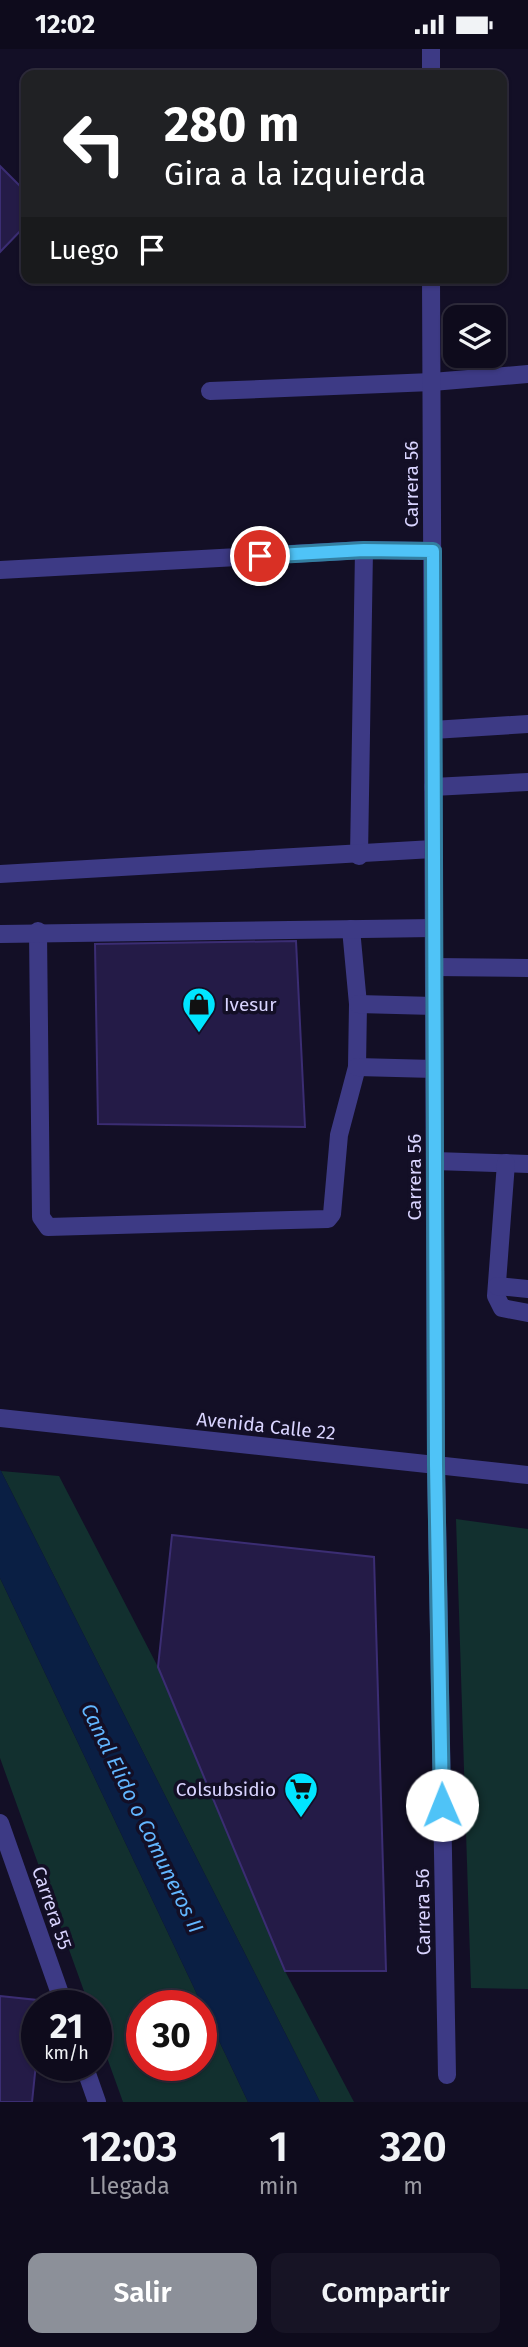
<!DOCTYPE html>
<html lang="es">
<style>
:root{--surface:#0e0b1c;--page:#171425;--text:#f1f3f6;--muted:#9b9ba3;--line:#2e2b3b;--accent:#8c9099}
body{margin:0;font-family:"Fira Sans",sans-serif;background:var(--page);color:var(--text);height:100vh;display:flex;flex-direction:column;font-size:26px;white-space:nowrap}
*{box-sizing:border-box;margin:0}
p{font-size:23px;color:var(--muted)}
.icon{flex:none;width:38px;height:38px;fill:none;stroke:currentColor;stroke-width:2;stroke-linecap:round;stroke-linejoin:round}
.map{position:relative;height:2053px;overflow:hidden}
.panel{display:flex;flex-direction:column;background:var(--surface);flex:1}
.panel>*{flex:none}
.guide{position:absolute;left:21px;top:21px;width:486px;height:214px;border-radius:14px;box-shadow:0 2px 5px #0004,0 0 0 2px var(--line);background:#202124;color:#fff;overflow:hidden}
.buttons{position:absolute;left:443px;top:256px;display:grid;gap:14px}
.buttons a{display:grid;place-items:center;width:63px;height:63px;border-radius:14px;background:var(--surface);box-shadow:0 2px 5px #0004,0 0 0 2px var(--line);font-size:35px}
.speed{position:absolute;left:21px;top:1941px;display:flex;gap:14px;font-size:35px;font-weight:700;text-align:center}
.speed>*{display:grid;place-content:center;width:91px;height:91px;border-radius:50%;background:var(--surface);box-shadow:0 2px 5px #0004,0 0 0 2px var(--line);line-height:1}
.speed small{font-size:18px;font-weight:400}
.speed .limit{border:10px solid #d22;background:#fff;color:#111}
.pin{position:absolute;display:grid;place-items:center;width:60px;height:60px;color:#fff;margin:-30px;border:4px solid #fff;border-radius:50%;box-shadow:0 2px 7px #0007}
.me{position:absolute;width:77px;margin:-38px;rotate:359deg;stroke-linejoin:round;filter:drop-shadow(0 0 5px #0008)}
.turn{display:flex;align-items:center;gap:24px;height:147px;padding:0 28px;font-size:32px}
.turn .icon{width:91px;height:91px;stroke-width:2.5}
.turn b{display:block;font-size:49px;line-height:60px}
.then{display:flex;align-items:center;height:66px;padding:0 28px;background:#0003;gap:14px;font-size:26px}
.eta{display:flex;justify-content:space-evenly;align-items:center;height:119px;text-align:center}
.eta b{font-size:42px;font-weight:600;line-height:49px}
.button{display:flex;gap:14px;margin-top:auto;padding:14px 28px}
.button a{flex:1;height:80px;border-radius:14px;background:var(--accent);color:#fff;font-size:28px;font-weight:600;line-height:80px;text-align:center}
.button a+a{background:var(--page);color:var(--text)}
.status{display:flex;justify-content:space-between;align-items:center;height:49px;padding:0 35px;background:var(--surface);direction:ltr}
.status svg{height:19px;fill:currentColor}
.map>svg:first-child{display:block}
</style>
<div class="status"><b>12:02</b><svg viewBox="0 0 49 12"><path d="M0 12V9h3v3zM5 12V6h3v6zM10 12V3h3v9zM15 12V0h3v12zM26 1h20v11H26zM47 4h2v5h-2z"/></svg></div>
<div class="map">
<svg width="528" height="2053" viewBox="0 0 528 2053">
<rect width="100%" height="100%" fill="#130f26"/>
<g fill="#12302f" fill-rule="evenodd">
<path d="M1,1422L59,1427L158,1618L285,1922L354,2053H320Z"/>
<path d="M456,1470L528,1480V1940L471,1939Z"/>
<path d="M0,1529L248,2053H123L96,1978V1956H89L0,1709ZM142,1956H201V2016H142Z"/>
</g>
<path fill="#0a1f44" d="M0,1421L1,1422L320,2053H248L0,1529Z"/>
<g fill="#241b47" stroke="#3b2d73" stroke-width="2">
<path d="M0,117L26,143V176L0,203Z"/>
<path d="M296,892L305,1078L98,1075L95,895Z"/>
<path d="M172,1486L374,1508L386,1922H285L158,1618Z"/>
<path d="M0,1947L37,1951V2005L32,2053H0Z"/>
</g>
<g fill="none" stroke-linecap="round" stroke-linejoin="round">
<g stroke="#3d3a85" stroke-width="18">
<path d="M210,342L432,333L528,325"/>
<path d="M0,521L364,501L433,502"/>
<path d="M433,681L528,675"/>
<path d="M433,738L528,733"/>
<path d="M359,807L364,501"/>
<path d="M0,825L433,800"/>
<path d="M38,882L41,1168L48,1178L328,1170L332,1165L339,1086L357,1018L358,955L351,880"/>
<path d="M0,885L434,879"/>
<path d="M434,918L528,919"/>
<path d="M358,955L434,957"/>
<path d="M357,1018L434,1020"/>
<path d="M435,1112L528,1115"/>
<path d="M506,1114L496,1247L502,1259L528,1264"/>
<path d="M497,1237L528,1240"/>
</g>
<g stroke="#3d3a85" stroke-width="18">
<path d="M431,0V26"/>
<path d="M431,229L436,1416L447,2026"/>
<path d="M0,1774L64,1956"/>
<path d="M84,2016L97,2053"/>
</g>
<path stroke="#3d3a85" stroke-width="18" d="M0,1369L528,1426"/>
</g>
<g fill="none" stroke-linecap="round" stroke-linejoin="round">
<g stroke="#337fa1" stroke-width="18">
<path id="route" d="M260,507L364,501L433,502L436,1416L442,1756"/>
</g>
<use href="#route" stroke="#4fc3f7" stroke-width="12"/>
</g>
<defs>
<g id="shop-pin" transform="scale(1.75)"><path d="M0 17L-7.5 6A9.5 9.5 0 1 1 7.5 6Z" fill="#00e5ff" stroke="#130f26"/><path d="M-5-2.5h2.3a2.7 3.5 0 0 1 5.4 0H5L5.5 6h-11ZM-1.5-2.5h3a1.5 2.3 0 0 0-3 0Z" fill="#111"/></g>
<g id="supermarket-pin" transform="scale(1.75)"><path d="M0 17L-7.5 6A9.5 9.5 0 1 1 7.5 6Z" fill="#00e5ff" stroke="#130f26"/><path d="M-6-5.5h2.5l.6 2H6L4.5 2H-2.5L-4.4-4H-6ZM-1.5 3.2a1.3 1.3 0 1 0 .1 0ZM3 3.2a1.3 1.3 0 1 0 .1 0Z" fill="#111"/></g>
</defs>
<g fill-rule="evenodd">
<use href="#shop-pin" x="199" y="955"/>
<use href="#supermarket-pin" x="301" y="1740"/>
</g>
<g text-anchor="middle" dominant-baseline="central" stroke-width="7" stroke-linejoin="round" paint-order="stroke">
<g font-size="19" fill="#d9d4ff" stroke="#130f26">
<text transform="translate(411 435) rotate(-90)">Carrera 56</text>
<text transform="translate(414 1128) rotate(-90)">Carrera 56</text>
<text transform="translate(266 1377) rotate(6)">Avenida Calle 22</text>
<text transform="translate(52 1859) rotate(71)">Carrera 55</text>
<text transform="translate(423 1863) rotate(-91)">Carrera 56</text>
</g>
<g font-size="19" fill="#d9d4ff" stroke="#130f26" text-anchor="start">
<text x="224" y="955">Ivesur</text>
<text x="276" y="1740" text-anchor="end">Colsubsidio</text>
</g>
<g font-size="21" font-style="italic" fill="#62b6ff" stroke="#130f26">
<text transform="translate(142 1769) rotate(64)">Canal Elido o Comuneros II</text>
</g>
</g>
</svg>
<div class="buttons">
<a><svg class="icon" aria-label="layers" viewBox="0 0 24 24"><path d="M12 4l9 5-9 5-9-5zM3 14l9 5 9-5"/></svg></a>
</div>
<div class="speed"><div>21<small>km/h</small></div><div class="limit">30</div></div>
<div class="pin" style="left:260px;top:507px;background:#d93025"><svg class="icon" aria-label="arrive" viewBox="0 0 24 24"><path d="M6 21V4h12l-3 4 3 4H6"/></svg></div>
<svg class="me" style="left:442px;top:1756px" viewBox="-20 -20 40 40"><circle r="19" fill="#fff"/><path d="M0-13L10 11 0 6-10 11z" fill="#4fc3f7"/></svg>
<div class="guide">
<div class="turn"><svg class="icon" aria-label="left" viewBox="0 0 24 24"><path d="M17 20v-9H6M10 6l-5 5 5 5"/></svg><div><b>280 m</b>Gira a la izquierda</div></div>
<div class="then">Luego<svg class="icon" aria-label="arrive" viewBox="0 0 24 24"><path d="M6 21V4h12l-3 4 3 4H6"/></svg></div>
</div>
</div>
<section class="panel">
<div class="eta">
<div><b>12:03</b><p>Llegada</p></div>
<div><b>1</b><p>min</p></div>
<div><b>320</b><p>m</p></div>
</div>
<div class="button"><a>Salir</a><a>Compartir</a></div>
</section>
